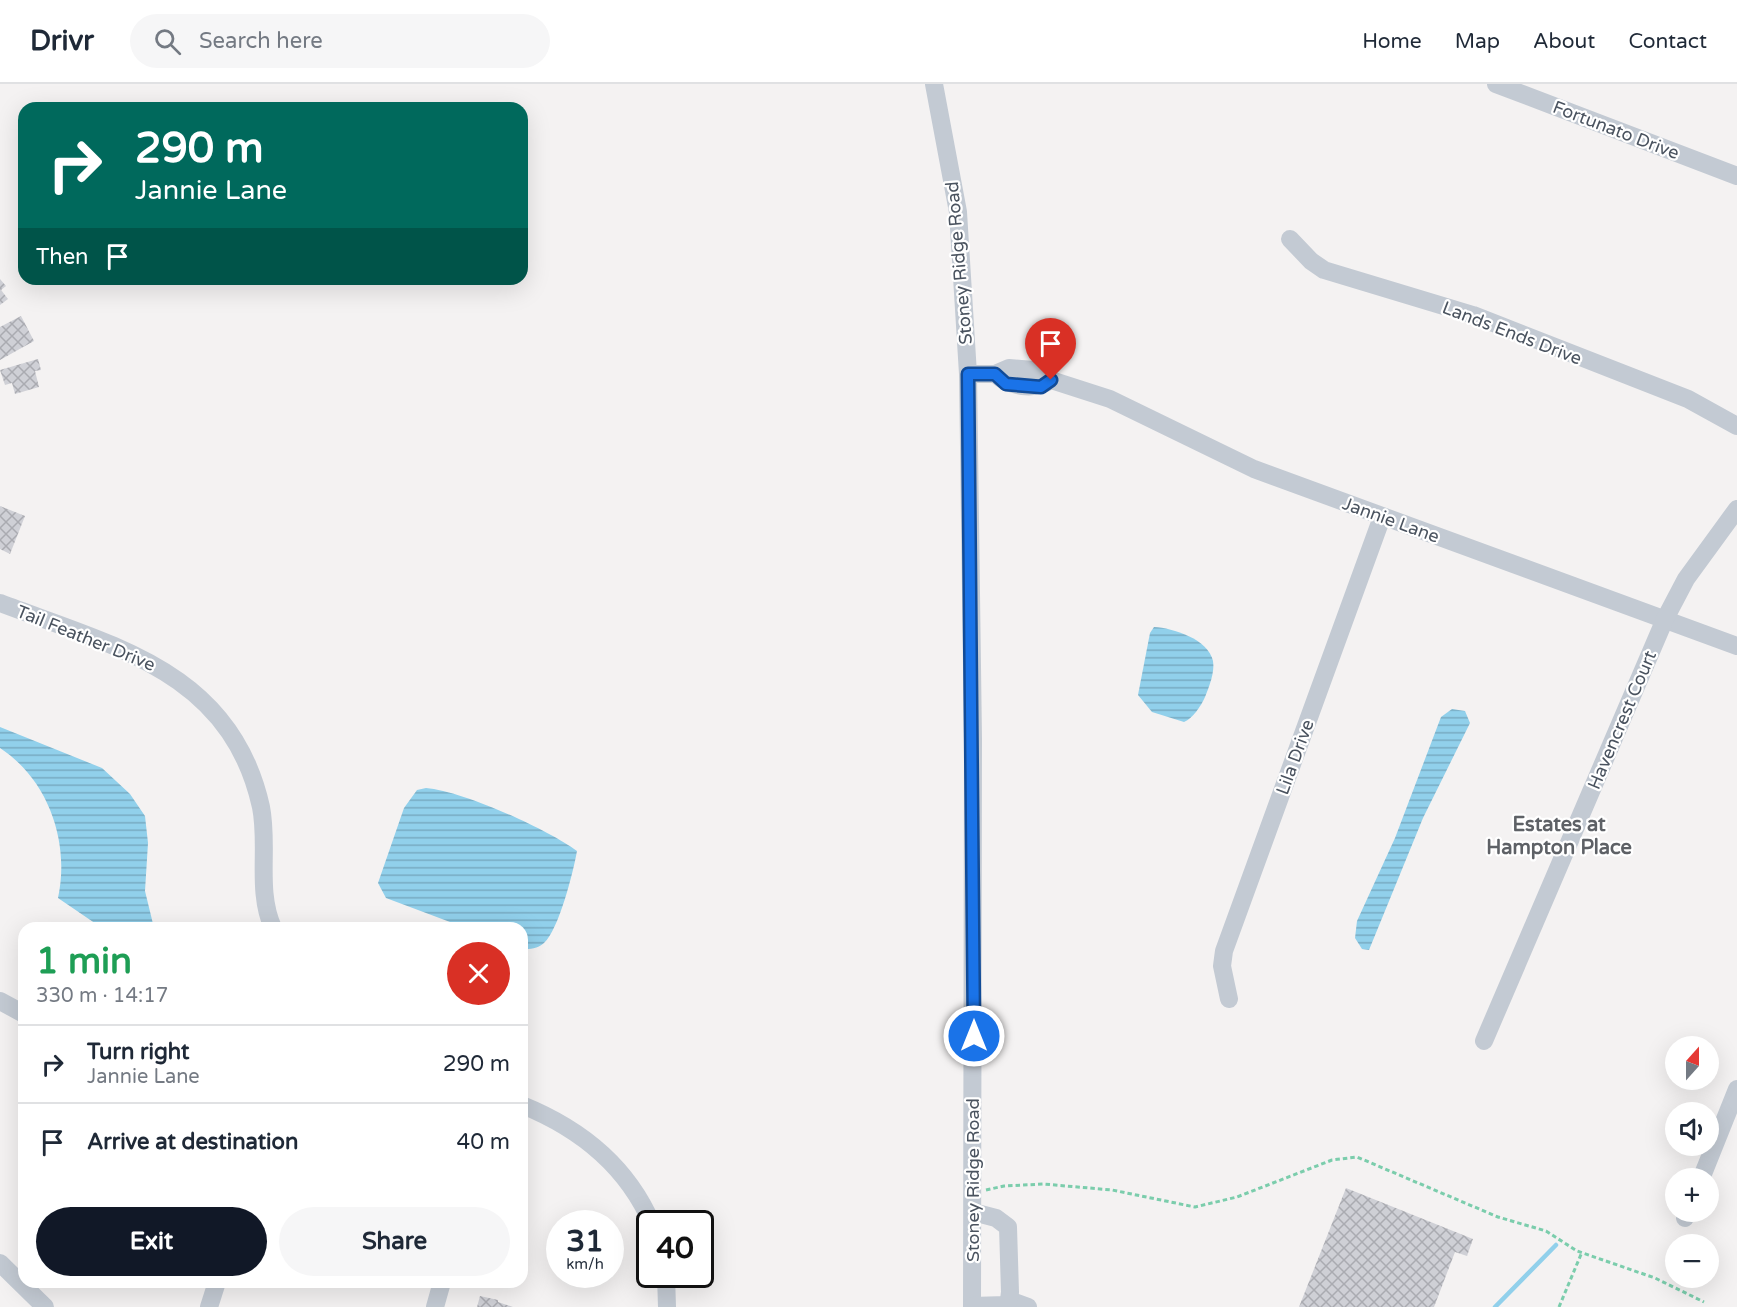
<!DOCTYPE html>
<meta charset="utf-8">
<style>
:root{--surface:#fff;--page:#f6f6f7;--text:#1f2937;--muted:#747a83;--line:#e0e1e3;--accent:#111827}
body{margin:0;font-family:"Varela Round",sans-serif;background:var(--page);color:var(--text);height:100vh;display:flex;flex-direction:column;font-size:22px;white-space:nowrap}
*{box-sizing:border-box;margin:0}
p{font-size:20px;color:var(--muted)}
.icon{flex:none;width:33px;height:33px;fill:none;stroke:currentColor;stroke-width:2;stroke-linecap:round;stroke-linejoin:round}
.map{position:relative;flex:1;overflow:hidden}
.details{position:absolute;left:18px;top:838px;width:510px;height:366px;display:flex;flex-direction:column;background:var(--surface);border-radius:18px;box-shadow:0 6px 24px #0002}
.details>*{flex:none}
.hud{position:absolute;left:18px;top:18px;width:510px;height:183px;border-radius:18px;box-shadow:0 6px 24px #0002;background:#00695c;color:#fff;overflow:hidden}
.needle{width:39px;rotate:21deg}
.tools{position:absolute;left:1665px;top:952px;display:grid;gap:12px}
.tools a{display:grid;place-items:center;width:54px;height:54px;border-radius:50%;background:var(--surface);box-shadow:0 6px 24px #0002;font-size:30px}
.speed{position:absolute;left:546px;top:1126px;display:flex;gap:12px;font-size:30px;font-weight:700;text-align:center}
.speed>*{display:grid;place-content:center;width:78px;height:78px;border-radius:50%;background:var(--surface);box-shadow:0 6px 24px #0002;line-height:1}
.speed small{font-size:15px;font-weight:400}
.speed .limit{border:3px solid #111;border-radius:9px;background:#fff;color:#111}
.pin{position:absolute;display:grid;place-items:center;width:51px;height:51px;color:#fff;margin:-62px -26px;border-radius:50% 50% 50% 0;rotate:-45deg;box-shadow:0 0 6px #0007}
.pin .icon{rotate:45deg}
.me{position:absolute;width:66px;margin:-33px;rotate:0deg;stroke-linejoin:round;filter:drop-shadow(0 0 4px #0008)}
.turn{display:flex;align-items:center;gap:21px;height:126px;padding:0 18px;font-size:27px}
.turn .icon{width:78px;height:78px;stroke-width:2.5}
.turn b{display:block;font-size:42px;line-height:51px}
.then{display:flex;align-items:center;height:57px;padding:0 18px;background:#0003;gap:12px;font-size:22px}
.round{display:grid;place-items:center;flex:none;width:63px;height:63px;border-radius:32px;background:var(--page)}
.head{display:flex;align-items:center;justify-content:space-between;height:102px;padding:0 18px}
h1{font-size:36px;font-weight:700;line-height:45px;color:#1e9e55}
.button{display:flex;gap:12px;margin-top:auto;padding:12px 18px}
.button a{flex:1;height:69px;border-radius:36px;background:var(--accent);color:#fff;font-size:24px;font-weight:700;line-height:69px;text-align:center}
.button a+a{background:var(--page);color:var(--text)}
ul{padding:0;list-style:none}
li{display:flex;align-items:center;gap:18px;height:78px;padding:0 18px;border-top:2px solid var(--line)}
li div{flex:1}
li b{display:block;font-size:22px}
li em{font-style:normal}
header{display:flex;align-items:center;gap:36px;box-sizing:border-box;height:84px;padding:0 30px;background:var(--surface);border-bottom:2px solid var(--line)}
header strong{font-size:28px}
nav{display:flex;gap:33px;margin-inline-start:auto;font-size:21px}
.search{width:420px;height:54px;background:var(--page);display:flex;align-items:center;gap:15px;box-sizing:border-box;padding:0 21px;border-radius:33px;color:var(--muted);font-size:22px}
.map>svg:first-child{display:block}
</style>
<header>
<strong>Drivr</strong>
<div class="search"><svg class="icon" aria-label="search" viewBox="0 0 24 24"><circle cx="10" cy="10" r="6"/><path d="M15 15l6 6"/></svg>Search here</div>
<nav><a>Home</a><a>Map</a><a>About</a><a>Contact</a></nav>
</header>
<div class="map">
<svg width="1737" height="1223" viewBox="0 0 1737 1223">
<defs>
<pattern id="water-rules" width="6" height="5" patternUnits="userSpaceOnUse" patternTransform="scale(1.5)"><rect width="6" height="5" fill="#91d0eb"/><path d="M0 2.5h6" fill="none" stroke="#78abc2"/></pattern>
<pattern id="building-cross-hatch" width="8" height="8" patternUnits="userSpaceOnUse" patternTransform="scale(1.5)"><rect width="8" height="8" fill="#cfd0d6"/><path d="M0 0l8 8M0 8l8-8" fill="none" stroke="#aaabb1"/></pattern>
</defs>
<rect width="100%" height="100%" fill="#f4f2f2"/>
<g fill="url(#water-rules)">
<path d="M1154,543C1173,544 1208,555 1213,577C1215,588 1209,603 1205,613C1201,622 1193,634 1184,638L1152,628L1138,611L1150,549Z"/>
<path d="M1452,625L1465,627L1470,639L1423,734L1369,866L1362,865L1355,854L1357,837L1395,754L1441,633Z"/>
<path d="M0,643L102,684L130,710L145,732L148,759L145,807L154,844H102L58,814C70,759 49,696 0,664Z"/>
<path d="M426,704C463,707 547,745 577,767C573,789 559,845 544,859C537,865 531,865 522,865V844H466L386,814L378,799L404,724L417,706Z"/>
</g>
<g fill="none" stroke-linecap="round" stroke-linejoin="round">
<path stroke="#91d0eb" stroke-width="4.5" d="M1495,1223L1556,1161"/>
</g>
<g fill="url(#building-cross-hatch)">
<path d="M0,195L6,202L1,206L8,215L0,221Z"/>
<path d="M21,232L34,257L0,276V243Z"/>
<path d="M38,275L41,286L35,287L39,303L15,310L12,299L5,301L0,286Z"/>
<path d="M0,422L25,432L10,470L0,465Z"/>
<path d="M1346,1104L1473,1155L1467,1172L1455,1168L1434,1223H1299Z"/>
<path d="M480,1212L498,1216V1218L513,1223H477Z"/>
</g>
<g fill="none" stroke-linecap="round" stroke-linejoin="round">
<g stroke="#7bcdac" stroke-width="3" stroke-dasharray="4.5 3" stroke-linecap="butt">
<path d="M986,1106L1004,1102L1043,1100L1112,1106L1195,1123L1237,1113L1332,1076L1357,1073L1498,1133L1546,1147L1577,1167L1655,1194L1704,1218"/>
<path d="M1559,1223L1582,1168"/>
</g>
<g stroke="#c3cad3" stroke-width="18">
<path d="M934,0L958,128L968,290L973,655L972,1223"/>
<path d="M1496,0L1737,92"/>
<path d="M1290,155L1311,177L1324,186L1473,231L1688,315L1737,342"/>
<path d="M968,290H995L1009,284L1045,287L1051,296L1110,315L1254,385L1737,562"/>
<path d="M995,290C1010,303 1034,307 1051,296"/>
<path d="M0,519C113,562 231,587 261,723C269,763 256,806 273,844"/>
<path d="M1229,915L1222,882L1224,867L1382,433"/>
<path d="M0,917L24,930"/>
<path d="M1484,957L1665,535L1686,495L1737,425"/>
<path d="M522,1021C579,1044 627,1082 652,1140"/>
<path d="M1701,1095L1737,1005"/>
<path d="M1685,1134L1687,1128"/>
<path d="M0,1179L45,1223"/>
<path d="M666,1191L667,1223"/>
<path d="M1009,1216L1028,1223"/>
<path d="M972,1222L1006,1221L1009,1216L1010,1208L1008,1143L996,1134L973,1128"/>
<path d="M209,1223L217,1198"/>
<path d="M435,1223L442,1198"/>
</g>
</g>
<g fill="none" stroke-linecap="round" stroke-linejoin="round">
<g stroke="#114b97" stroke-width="15">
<path id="route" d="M974,952L968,290H995L1006,300L1041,303L1051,296"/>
</g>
<use href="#route" stroke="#1a73e8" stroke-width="10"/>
</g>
<g text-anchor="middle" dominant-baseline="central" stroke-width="4.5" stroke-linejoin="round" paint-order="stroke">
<g font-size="18" fill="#4a535f" stroke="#fff">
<text transform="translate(1616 46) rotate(21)">Fortunato Drive</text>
<text transform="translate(959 179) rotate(-95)">Stoney Ridge Road</text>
<text transform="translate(1512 249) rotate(21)">Lands Ends Drive</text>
<text transform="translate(1391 436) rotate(20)">Jannie Lane</text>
<text transform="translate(86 554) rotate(22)">Tail Feather Drive</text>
<text transform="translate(1622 636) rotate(-67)">Havencrest Court</text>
<text transform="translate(1295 673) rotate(-70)">Lila Drive</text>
<text transform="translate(973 1096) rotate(-90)">Stoney Ridge Road</text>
</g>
<g font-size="20" font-weight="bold" fill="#5e6166" stroke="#fff">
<text x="1559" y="741">Estates at<tspan x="1559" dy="23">Hampton Place</tspan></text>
</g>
</g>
</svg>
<div class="tools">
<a><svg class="needle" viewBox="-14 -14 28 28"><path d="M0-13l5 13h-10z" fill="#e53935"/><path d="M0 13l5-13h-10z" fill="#747a83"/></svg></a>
<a><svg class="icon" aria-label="sound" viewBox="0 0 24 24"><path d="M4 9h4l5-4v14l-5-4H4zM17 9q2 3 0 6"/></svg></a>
<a>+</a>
<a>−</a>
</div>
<div class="speed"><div>31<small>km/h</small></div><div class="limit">40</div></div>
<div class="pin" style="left:1051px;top:296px;background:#d93025"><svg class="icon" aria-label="arrive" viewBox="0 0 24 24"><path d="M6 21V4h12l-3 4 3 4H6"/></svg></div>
<svg class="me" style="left:974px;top:952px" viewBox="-20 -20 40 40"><circle r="17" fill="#1a73e8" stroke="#fff" stroke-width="3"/><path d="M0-11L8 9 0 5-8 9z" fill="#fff"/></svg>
<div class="hud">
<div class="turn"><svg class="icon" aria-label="right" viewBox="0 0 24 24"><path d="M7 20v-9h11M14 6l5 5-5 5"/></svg><div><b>290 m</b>Jannie Lane</div></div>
<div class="then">Then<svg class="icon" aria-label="arrive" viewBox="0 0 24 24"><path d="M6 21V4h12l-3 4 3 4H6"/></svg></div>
</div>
<section class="details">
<div class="head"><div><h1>1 min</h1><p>330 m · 14:17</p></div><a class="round" style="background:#d93025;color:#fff"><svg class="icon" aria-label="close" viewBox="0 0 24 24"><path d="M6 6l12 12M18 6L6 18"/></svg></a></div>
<ul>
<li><svg class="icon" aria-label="right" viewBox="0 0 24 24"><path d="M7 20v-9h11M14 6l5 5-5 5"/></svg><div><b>Turn right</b><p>Jannie Lane</p></div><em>290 m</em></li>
<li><svg class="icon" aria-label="arrive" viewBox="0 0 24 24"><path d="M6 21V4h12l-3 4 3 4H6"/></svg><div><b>Arrive at destination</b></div><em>40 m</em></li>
</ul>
<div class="button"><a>Exit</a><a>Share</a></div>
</section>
</div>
